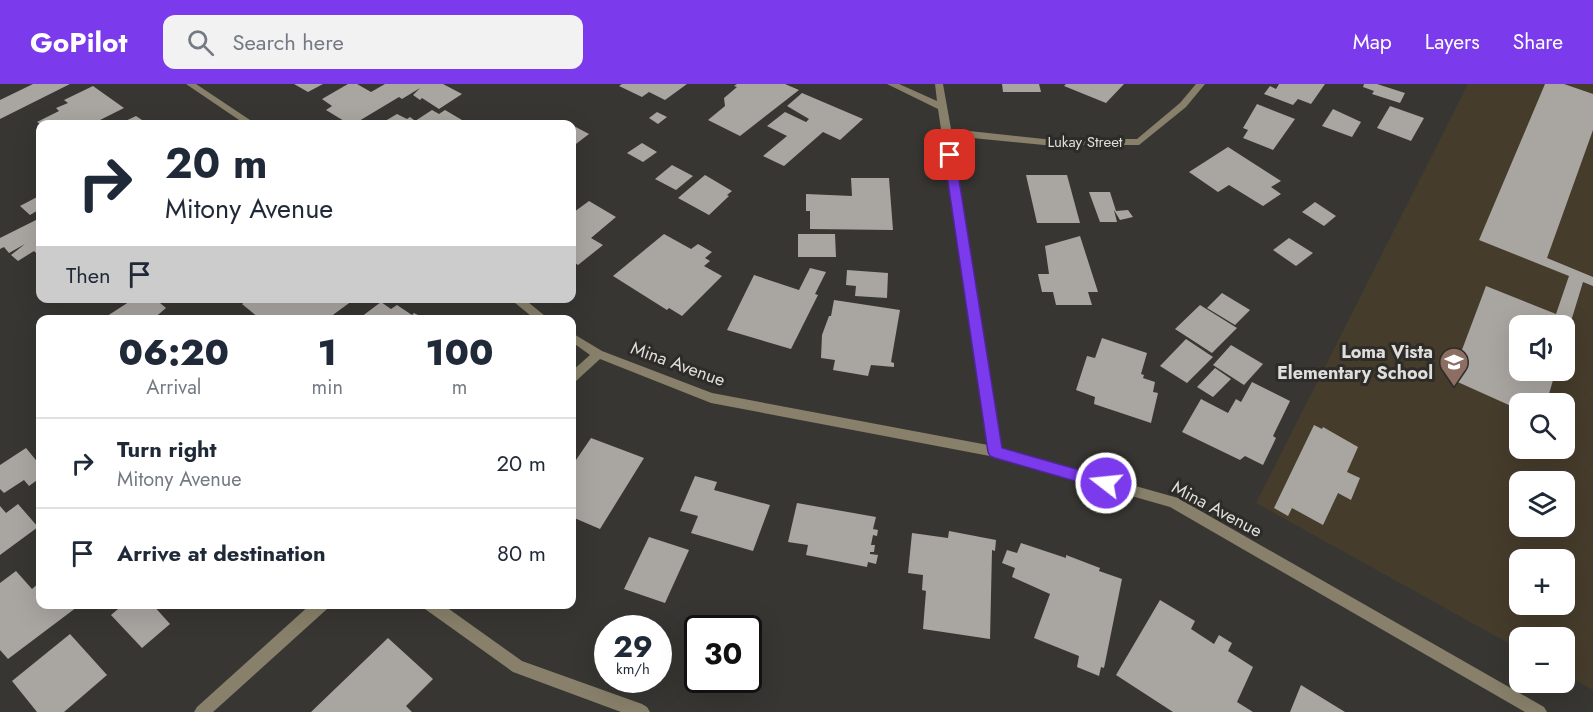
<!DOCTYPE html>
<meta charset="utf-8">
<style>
:root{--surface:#fff;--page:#f2f2f3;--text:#1f2937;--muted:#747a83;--line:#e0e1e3;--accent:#7c3aed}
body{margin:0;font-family:Jost,sans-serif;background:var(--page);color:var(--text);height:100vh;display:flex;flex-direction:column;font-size:22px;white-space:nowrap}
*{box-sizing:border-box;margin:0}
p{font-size:20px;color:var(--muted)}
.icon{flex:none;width:33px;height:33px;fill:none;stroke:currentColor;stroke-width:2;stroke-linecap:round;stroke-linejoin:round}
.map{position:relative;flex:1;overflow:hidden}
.side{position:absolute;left:36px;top:231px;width:540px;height:294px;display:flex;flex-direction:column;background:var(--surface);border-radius:12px;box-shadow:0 6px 24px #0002}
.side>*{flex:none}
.banner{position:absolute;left:36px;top:36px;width:540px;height:183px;border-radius:12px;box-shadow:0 6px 24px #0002;background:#fff;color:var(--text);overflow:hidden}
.buttons{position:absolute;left:1509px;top:231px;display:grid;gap:12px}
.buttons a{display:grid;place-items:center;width:66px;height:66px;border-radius:12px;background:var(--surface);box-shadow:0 6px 24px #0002;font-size:30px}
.speed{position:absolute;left:594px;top:531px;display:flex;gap:12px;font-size:30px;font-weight:700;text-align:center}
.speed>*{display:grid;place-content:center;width:78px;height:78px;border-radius:50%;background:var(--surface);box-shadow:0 6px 24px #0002;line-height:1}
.speed small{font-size:15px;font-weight:400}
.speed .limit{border:3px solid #111;border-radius:9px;background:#fff;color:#111}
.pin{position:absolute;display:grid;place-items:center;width:51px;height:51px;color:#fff;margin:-26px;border-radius:12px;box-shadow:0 3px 9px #0006}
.me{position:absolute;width:66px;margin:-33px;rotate:286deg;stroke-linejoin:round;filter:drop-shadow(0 0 4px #0008)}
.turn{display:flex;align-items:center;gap:21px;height:126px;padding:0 30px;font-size:27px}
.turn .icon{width:78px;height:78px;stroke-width:2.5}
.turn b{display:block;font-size:42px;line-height:51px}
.then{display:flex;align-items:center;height:57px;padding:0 30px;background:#0003;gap:12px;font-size:22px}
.eta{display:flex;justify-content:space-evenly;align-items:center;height:102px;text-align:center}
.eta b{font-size:36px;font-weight:800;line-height:42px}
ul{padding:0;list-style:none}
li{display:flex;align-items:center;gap:18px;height:90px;padding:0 30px;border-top:2px solid var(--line)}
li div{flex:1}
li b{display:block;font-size:22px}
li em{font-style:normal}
header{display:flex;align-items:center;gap:36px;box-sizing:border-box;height:84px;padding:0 30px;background:var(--accent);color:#fff}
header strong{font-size:28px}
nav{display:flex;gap:33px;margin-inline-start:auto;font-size:21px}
.search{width:420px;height:54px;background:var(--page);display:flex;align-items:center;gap:15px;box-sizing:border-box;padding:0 21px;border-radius:12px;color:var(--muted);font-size:22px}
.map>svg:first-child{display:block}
</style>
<header>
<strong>GoPilot</strong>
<div class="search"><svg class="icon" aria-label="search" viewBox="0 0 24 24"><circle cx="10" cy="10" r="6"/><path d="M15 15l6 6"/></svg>Search here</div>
<nav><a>Map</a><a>Layers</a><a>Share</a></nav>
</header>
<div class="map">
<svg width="1593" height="628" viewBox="0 0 1593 628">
<rect width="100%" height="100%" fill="#383632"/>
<path fill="#463c2c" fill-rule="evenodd" d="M1468,0H1593V606L1565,590L1564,554H1520L1519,565L1256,419ZM1520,242H1564V286H1520ZM1520,320H1564V364H1520ZM1520,398H1564V442H1520ZM1520,476H1564V520H1520Z"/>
<g fill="#a9a6a2">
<path d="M33,0H70L0,35V16Z"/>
<path d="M294,0H323L308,8Z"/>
<path d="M348,0H357L371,8L385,0H443L462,10L439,25L422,14L420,16L413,11L420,4L402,15L399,13L354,40H349L326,26L332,22L322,15Z"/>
<path d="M622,0H687L665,16L649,8L642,13L619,2Z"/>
<path d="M737,0H785L799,6L740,52L708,36L725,22L724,14L737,3L734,2Z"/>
<path d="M1002,0H1039L1041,8H1003Z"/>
<path d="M1066,0H1124L1106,19L1064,2Z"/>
<path d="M1279,0H1325L1311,20L1298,15L1293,21L1264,10L1270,2L1276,5Z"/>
<path d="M1364,0H1377L1405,9L1400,19L1372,10L1374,7L1363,3Z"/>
<path d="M1545,0H1564L1593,10V46L1547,174L1593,193V202L1583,198L1565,257L1564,242H1520V286H1556L1546,320H1520V326L1451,295L1486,202L1556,230L1569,192L1479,156Z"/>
<path d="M93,2L124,24L92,40H74L70,37L63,40H40L37,38L59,27L56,24L68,19L64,16Z"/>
<path d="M802,9L863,35L840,56L823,48L784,82L763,72L787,52L767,42L785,28L806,38L809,35L787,22Z"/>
<path d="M1257,20L1295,35L1273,66L1243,54L1248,46L1243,44Z"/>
<path d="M1390,22L1424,34L1411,57L1377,44Z"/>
<path d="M1333,25L1361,38L1352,53L1322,42Z"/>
<path d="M432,26L439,30L445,26L462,36L454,40H380L397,30L407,35L410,33L414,36L410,38L412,39Z"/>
<path d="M657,28L667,33L658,40L649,34Z"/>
<path d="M136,32L148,40H119Z"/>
<path d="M572,41L589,50L572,63Z"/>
<path d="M642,59L657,68L643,78L627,69Z"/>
<path d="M1228,63L1281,97L1271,103L1281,110L1263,122L1229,101L1218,108L1189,88Z"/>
<path d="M672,81L693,92L676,106L655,95Z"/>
<path d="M705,91L732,107L727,111L729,112L709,131L678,114Z"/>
<path d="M1026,91H1067L1080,139H1037Z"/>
<path d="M851,94H889L893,146L810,145V127H806V110L852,112Z"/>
<path d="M1089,108H1110L1116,127L1128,126L1133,133L1120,136L1114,126L1117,138H1100Z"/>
<path d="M37,113L40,116V125L30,131L20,122Z"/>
<path d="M589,117L616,133L591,154L603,161L578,181L572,177V127L574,128Z"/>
<path d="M1315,118L1336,132L1324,142L1302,128Z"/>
<path d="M40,134V166L36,169L34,167L18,177L11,171L25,160L9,169L4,163L0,165V154Z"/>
<path d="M664,150L691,165L698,160L712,168L705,174L710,177L704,182L722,192L682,232L669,224L667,226L613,192Z"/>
<path d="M798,150H835L836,173H798Z"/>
<path d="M1080,152L1098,208H1088L1092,221H1056L1053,208H1042L1038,190H1049L1045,162Z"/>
<path d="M1289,154L1313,169L1296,182L1273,166Z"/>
<path d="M810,184L826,188L815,210L818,211L791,265L727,246L754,191L799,206Z"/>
<path d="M847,186L888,189L887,214L855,212L856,202L846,201Z"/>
<path d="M1222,209L1250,226L1235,241L1207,224Z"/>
<path d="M135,214H154L166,224L152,236H101Z"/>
<path d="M250,214H356L326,236H256L259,234L242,220Z"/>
<path d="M834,216L900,226L891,278L894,279V283L871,281L868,292L833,286L835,276L821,274L822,251L829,232H831Z"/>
<path d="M381,218L391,225L397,221L412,231L414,229L428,236H357Z"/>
<path d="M1200,221L1237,244L1212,269L1175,245Z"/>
<path d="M1102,254L1147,269L1141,290L1144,291L1143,294L1155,298L1153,308L1158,309L1151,339L1094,320L1095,313L1076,306L1087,272L1095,274Z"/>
<path d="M1186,255L1213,273L1187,299L1160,282Z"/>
<path d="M1231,261L1263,280L1244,301L1213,281Z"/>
<path d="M1215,284L1231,295L1213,313L1197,303Z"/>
<path d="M1252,298L1290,317L1273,352L1276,354L1263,381L1245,372L1240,376L1182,348L1201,315L1228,329L1236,315L1241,318Z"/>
<path d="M1314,341L1322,345L1323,343L1358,363L1347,388L1360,394L1351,416L1338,409L1323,441L1292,424L1288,432L1274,424Z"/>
<path d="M591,354L644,374L600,445L572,433V376H576Z"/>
<path d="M26,364L40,381V394L29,402L24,396L4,409L0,405V381Z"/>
<path d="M695,392L717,398L714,406L770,421L753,467L691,449L698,432L680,427Z"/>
<path d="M797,419L876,433L873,445L878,446L877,452L873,451L871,461H875L874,468H870V470L878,471L876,480L868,478L867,483L806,471L808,461L788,458Z"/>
<path d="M18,420L38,443L0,471V422L6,429Z"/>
<path d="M949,447L996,456L995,467L992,466L990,555L923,545L926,507L922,506L923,491L908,489L912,449L948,454Z"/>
<path d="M649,453L689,466L665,519L624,505Z"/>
<path d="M1021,459L1066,474V471L1100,484L1099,487L1122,495L1104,584L1101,583L1099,592L1077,583L1079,572L1034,554L1050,510L1012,493L1015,484L1002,479L1007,466L1017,469Z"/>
<path d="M16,487L32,505L40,498V520H81L8,575L0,566V499Z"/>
<path d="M1160,516L1195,537L1191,545L1214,560L1219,551L1232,559L1228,567L1253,583L1237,618L1253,628H1173L1116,591Z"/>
<path d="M124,520H152L170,540L142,564L111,531Z"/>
<path d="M70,550L107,591L64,628H37L12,597Z"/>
<path d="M388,554L433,595L406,622L412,628H311Z"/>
<path d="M1301,601L1345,628H1290Z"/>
</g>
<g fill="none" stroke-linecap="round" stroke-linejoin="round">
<path fill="#88806a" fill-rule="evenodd" d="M423,520H442L522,577L642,620L647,623L650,628H621L513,588L425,525Z"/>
<g fill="#88806a" fill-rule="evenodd">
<path d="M186,0H196L256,40H245Z"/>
<path d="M887,0H899L937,17L935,0H943L951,45L1044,55H1137L1180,19L1196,0H1205L1186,23L1139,61H1044L952,52L1001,364L1178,414L1544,623L1547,628H1525L1170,423L995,373L711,319L600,275L576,297L572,299V287L590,271L572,258V249L602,267L712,309L988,361L938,25Z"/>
<path d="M509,214H523L550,236H536Z"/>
<path d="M311,520H329L327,525L213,628H194L197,623Z"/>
</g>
</g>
<path fill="#7c3aed" stroke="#51269a" stroke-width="1.5" d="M950,67L955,71L1002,364L1111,395L1113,399L1111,404L1106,406L995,374L990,372L988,368L944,71Z"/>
<defs>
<g id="school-pin" transform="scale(1.5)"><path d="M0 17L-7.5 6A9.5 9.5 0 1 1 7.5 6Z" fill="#8d6e63" stroke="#2d2c28"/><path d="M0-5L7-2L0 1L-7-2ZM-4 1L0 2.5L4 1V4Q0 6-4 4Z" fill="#fff"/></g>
</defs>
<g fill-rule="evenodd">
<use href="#school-pin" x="1454" y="278"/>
</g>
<g text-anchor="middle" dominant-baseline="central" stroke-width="6" stroke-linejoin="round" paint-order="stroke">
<g font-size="15" fill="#dfdedc" stroke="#2d2c28">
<text x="1085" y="58">Lukay Street</text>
</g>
<g font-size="18" font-weight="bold" fill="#dfdedc" stroke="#2d2c28" text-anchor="end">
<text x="1433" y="268">Loma Vista<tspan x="1433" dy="21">Elementary School</tspan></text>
</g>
<g font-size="18" fill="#dfdedc" stroke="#2d2c28">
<text transform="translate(678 280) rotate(20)">Mina Avenue</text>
<text transform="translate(1217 425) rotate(28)">Mina Avenue</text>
</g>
</g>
</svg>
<div class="buttons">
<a><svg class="icon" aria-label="sound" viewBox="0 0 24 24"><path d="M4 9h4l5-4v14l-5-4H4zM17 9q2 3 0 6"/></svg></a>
<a><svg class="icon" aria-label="search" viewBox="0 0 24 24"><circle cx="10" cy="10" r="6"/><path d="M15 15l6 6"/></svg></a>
<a><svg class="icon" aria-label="layers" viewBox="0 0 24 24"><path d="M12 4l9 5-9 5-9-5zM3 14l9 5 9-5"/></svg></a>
<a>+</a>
<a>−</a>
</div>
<div class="speed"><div>29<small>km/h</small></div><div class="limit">30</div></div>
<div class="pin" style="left:950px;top:71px;background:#d93025"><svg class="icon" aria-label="arrive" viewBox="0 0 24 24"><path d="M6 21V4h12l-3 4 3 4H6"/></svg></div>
<svg class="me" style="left:1106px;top:399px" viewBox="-20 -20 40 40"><circle r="17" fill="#7c3aed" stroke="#fff" stroke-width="3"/><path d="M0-11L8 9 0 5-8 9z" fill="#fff"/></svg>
<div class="banner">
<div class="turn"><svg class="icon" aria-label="right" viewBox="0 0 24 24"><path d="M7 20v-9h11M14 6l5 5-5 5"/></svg><div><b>20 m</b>Mitony Avenue</div></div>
<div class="then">Then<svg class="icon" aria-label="arrive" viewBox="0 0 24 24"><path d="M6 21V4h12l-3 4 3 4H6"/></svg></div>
</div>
<section class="side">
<div class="eta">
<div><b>06:20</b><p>Arrival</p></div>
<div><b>1</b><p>min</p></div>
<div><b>100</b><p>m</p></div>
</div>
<ul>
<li><svg class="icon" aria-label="right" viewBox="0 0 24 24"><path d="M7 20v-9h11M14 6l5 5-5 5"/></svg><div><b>Turn right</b><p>Mitony Avenue</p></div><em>20 m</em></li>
<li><svg class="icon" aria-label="arrive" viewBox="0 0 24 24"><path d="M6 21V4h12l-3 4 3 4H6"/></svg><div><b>Arrive at destination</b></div><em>80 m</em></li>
</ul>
</section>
</div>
